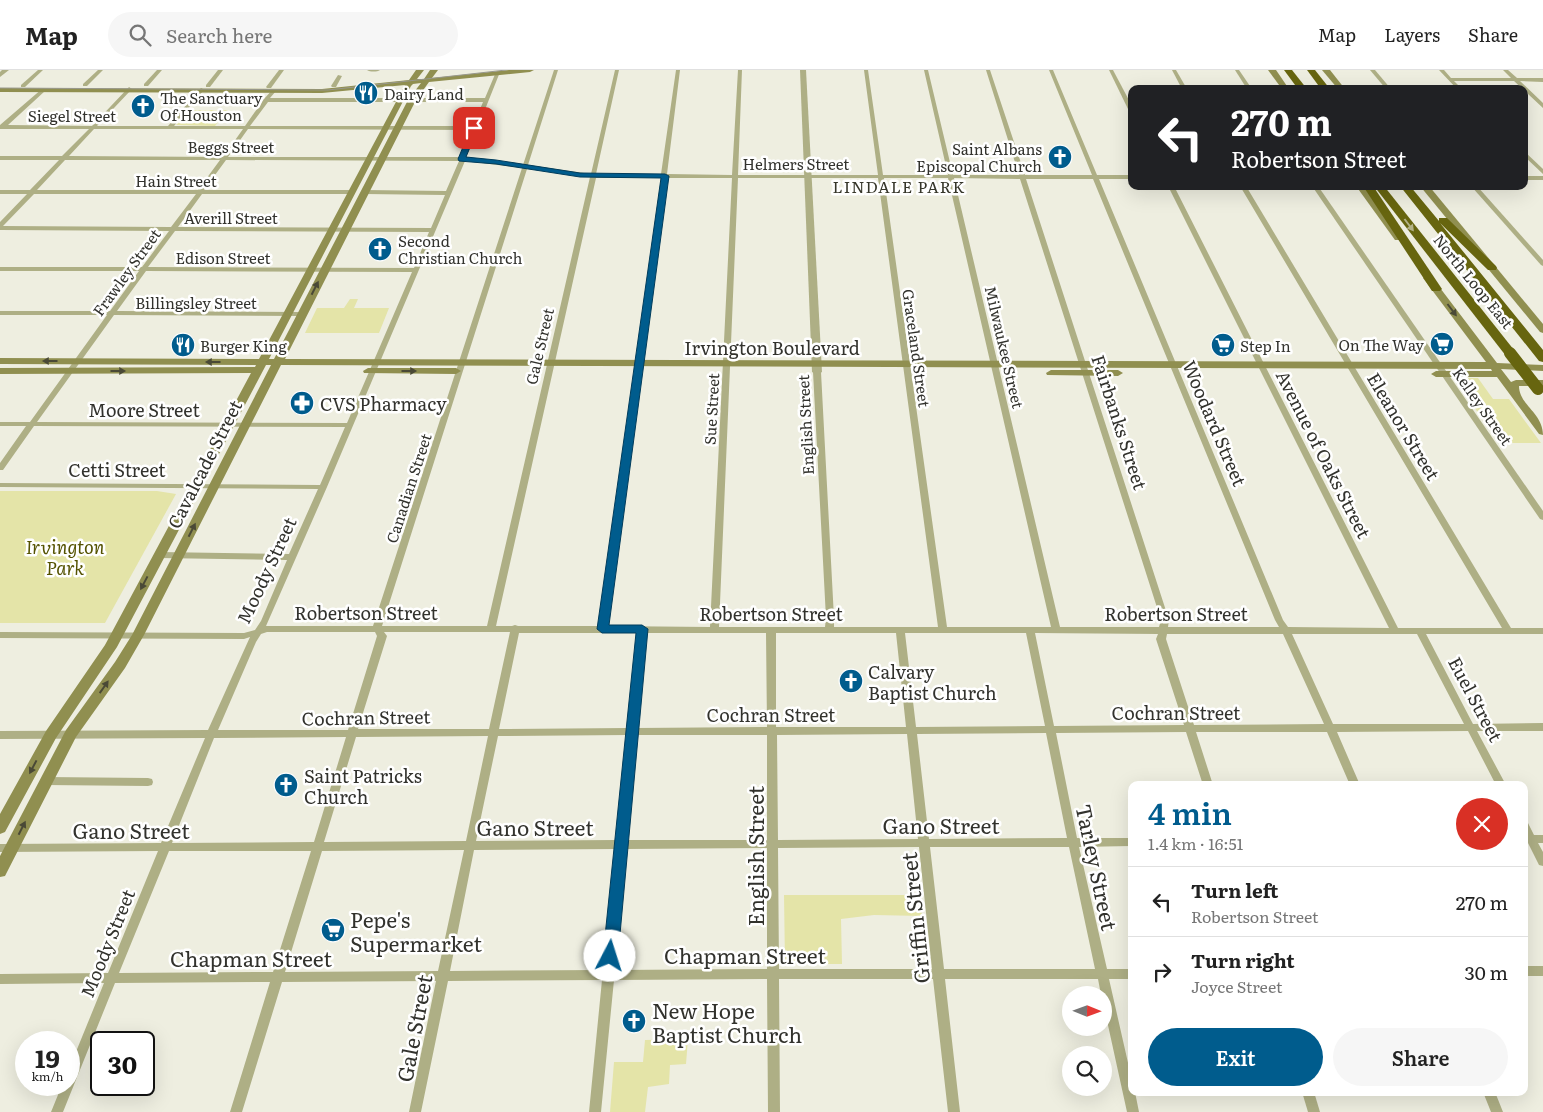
<!DOCTYPE html>
<meta charset="utf-8">
<style>
:root{--surface:#fff;--page:#f6f6f6;--text:#222;--muted:#767676;--line:#e0e0e0;--accent:#005c8d}
body{margin:0;font-family:Literata,serif;background:var(--page);color:var(--text);height:100vh;display:flex;flex-direction:column;font-size:19px;white-space:nowrap}
*{box-sizing:border-box;margin:0}
p{font-size:16px;color:var(--muted)}
.icon{flex:none;width:28px;height:28px;fill:none;stroke:currentColor;stroke-width:2;stroke-linecap:round;stroke-linejoin:round}
.map{position:relative;flex:1;overflow:hidden}
.sheet{position:absolute;left:1128px;top:711px;width:400px;height:315px;display:flex;flex-direction:column;background:var(--surface);border-radius:10px;box-shadow:0 5px 20px #0002}
.sheet>*{flex:none}
.top-card{position:absolute;left:1128px;top:15px;width:400px;height:105px;border-radius:10px;box-shadow:0 5px 20px #0002;background:#202124;color:#fff;overflow:hidden}
.needle{width:32px;rotate:91deg}
.controls{position:absolute;left:1062px;top:916px;display:grid;gap:10px}
.controls a{display:grid;place-items:center;width:50px;height:50px;border-radius:50%;background:var(--surface);box-shadow:0 5px 20px #0002;font-size:25px}
.speed{position:absolute;left:15px;top:961px;display:flex;gap:10px;font-size:25px;font-weight:700;text-align:center}
.speed>*{display:grid;place-content:center;width:65px;height:65px;border-radius:50%;background:var(--surface);box-shadow:0 5px 20px #0002;line-height:1}
.speed small{font-size:12px;font-weight:400}
.speed .limit{border:2px solid #111;border-radius:8px;background:#fff;color:#111}
.pin{position:absolute;display:grid;place-items:center;width:42px;height:42px;color:#fff;margin:-21px;border-radius:10px;box-shadow:0 2px 8px #0006}
.me{position:absolute;width:55px;margin:-28px;rotate:5deg;stroke-linejoin:round;filter:drop-shadow(0 0 4px #0008)}
.turn{display:flex;align-items:center;gap:18px;height:105px;padding:0 20px;font-size:22px}
.turn .icon{width:65px;height:65px;stroke-width:2.5}
.turn b{display:block;font-size:35px;line-height:42px}
.round{display:grid;place-items:center;flex:none;width:52px;height:52px;border-radius:26px;background:var(--page)}
.overview{display:flex;align-items:center;justify-content:space-between;height:85px;padding:0 20px}
h1{font-size:30px;font-weight:600;line-height:38px;color:var(--accent)}
.primary-button{display:flex;gap:10px;margin-top:auto;padding:10px 20px}
.primary-button a{flex:1;height:58px;border-radius:30px;background:var(--accent);color:#fff;font-size:20px;font-weight:600;line-height:58px;text-align:center}
.primary-button a+a{background:var(--page);color:var(--text)}
ul{padding:0;list-style:none}
li{display:flex;align-items:center;gap:15px;height:70px;padding:0 20px;border-top:1px solid var(--line)}
li div{flex:1}
li b{display:block;font-size:19px}
li em{font-style:normal}
header{display:flex;align-items:center;gap:30px;box-sizing:border-box;height:70px;padding:0 25px;background:var(--surface);border-bottom:1px solid var(--line)}
header strong{font-size:24px}
nav{display:flex;gap:28px;margin-inline-start:auto;font-size:18px}
.search{width:350px;height:45px;background:var(--page);display:flex;align-items:center;gap:12px;box-sizing:border-box;padding:0 18px;border-radius:28px;color:var(--muted);font-size:19px}
.map>svg:first-child{display:block}
</style>
<header>
<strong>Map</strong>
<div class="search"><svg class="icon" aria-label="search" viewBox="0 0 24 24"><circle cx="10" cy="10" r="6"/><path d="M15 15l6 6"/></svg>Search here</div>
<nav><a>Map</a><a>Layers</a><a>Share</a></nav>
</header>
<div class="map">
<svg width="1543" height="1042" viewBox="0 0 1543 1042">
<rect width="100%" height="100%" fill="#eeeee0"/>
<g fill="#e4e4a8">
<path d="M191,40H228L215,56L176,55Z"/>
<path d="M350,229H358L354,238H389L379,263H305L317,238H344Z"/>
<path d="M1454,308H1478L1493,329H1509L1541,373H1499Z"/>
<path d="M0,421H157L176,424L105,553H0Z"/>
<path d="M784,825H919L922,846L874,845L841,849L842,894H785Z"/>
<path d="M688,969L686,994L670,995L669,1014L648,1017L645,1042H610L614,992H643L645,970Z"/>
</g>
<g fill="none" stroke-linecap="round" stroke-linejoin="round">
<g fill="#aeaf85" fill-rule="evenodd">
<path d="M38,0H43L25,17H21V15Z"/>
<path d="M98,0H103L87,16H83V14Z"/>
<path d="M157,0H162L148,16H144V14Z"/>
<path d="M218,0H223L210,17H206V15Z"/>
<path d="M279,0H284L271,18H267L266,17Z"/>
<path d="M367,0H380C377,2 370,2 367,0Z"/>
<path d="M554,0H558L528,95L591,104L615,0H619L596,104H661L676,0H680L667,104L732,105L738,0H742L738,105H878L864,0H868L883,105H948L924,0H928L953,105H1019L986,0H990L1025,105H1092L1049,0H1053L1097,105H1131V109H1099L1283,550L1288,557L1389,558L1168,116H1174L1398,558H1502L1240,116H1246L1511,558H1543V564H1426L1473,654L1543,653V661H1477L1506,715H1496L1468,661L1337,662L1360,715H1350L1327,662H1196L1213,715H1203L1186,662L1056,663L1077,768H1131V776L1079,777L1107,899H1131V909H1109L1131,1006V1022H1135L1139,1042H1127L1104,937V925H1101L1098,909H945L960,1042H948L933,909H779L780,1042H768L767,909L614,910L601,1042H589L602,910L448,911L421,1042H409L436,911L282,912L242,1042H230L270,912L115,913L63,1042H51L62,1015H69V999L104,913L0,914V904L108,903L158,781L0,782V774L161,773L205,668L0,669V661L208,660L250,567L244,569L0,568V562L244,563L255,560L261,551L287,490L159,488L155,485L159,482L289,484L318,419L0,417V413L320,415L345,357L34,356L3,400H0V393L26,356H0V352H30L107,245H0V241H110L139,201H0V197H142L169,161L0,160V152L27,124H0V120H30L59,90H0V86H62L89,59H0V55L43,18L45,19V21L8,55L92,56L129,17L132,19L131,20L97,56H168L201,18L203,19V21L174,56H245L264,29L273,19L276,21L270,28H485L496,2L498,1L500,2L466,87L523,95ZM268,32H483L473,56H250ZM94,59H243L223,87L69,86ZM248,59L472,60L460,87H228ZM65,90H220L198,120H37ZM226,90L459,91L446,121L365,120L362,122L365,124L445,125L431,158L178,157L202,124H352L355,122L352,120H204ZM465,91L522,98L373,556H266L327,417ZM527,99L590,107L487,556H382ZM596,108H661L599,556H518L515,555L512,556H496ZM666,108H732L710,557L608,556ZM738,108H878L938,557H834V548L821,302L817,300L813,302L826,548L825,557H719ZM884,108H948L1051,557H947ZM954,108L1020,109L1161,550L1159,557H1060ZM1026,109H1093L1275,550L1279,557H1168L1169,550ZM34,124H196L171,157L3,156ZM175,161L429,162L414,198L148,197ZM146,201L412,202L347,353L37,352L114,245L301,246L304,244L301,242L117,241ZM267,562H375L377,566L348,660H218L256,572L261,564ZM384,562H510L489,659H358L387,566ZM519,563H637L627,658L499,659ZM646,563H766L767,657L637,658ZM776,563H896L906,657H776ZM905,563H1026L1045,656L916,657ZM1035,563L1158,564L1156,569L1184,655L1054,656ZM1167,564H1283L1324,654L1194,655L1166,569ZM1292,564H1417L1464,654H1333ZM1046,663L1067,768L929,769L917,664ZM907,664L918,769L778,770L777,665ZM627,665L616,770L476,771L498,666ZM637,665H767V770H627ZM488,666L466,771L324,772L356,667ZM346,667L314,772L172,773L214,668ZM919,777L932,899H779L778,778ZM930,777H1069L1095,899H944ZM767,778V899L615,900L626,779ZM615,779L603,900L450,901L474,780ZM464,780L438,901L285,902L322,781ZM169,781H311L273,902L119,903Z"/>
<path d="M1109,0H1113L1131,34V41L1128,39Z"/>
<path d="M1172,0H1176L1187,19H1182Z"/>
<path d="M1235,0H1239L1252,19H1247Z"/>
<path d="M1370,0H1375L1391,19H1386Z"/>
<path d="M1439,0H1444L1451,8H1511L1503,0H1508L1517,8H1543V12L1520,11L1543,33V38L1514,11H1454L1462,19H1457Z"/>
<path d="M338,5L342,6L336,17H332L331,16Z"/>
<path d="M1524,81L1543,99V104L1524,86Z"/>
<rect x="1524" y="106" width="19" height="4"/>
<path d="M1312,116H1318L1543,441V450L1540,449Z"/>
<path d="M1471,116H1477L1543,190V196L1541,195Z"/>
<path d="M46,707L148,708L152,709L153,712L152,715L148,716L46,715L42,714L41,711L42,708Z"/>
<path d="M1524,752L1528,753L1534,765H1543V773H1538L1543,782V796L1539,795L1528,773H1524Z"/>
<rect x="1524" y="896" width="19" height="10"/>
<path d="M1302,1022H1314L1320,1042H1308Z"/>
<path d="M1483,1022H1495L1503,1042H1491Z"/>
</g>
<g fill="#aeaf85" fill-rule="evenodd">
<path d="M2,0H9L0,7V2Z"/>
<path d="M800,0H806L822,302L817,305L812,302Z"/>
</g>
<g fill="#908f50" fill-rule="evenodd">
<path d="M416,0H424L417,9H424L430,0H438L432,8L509,0H534L530,2L429,12L416,30L285,289L1486,292L1423,208L1428,205L1431,206L1497,293L1543,295V301L1501,299L1511,312L1516,310H1543V316H1519C1519,335 1543,343 1543,365L1539,364L1497,307H1436L1431,304L1436,301H1492L1491,299L281,295L144,565L125,598L76,667L5,806L0,807V786L66,660L115,592L132,565L271,295H266L117,577L56,668L5,762L0,764V744L46,661L105,575L251,303L0,304V298L255,297L256,295L0,294V288L259,289L405,15L322,23L0,22V18L322,19L409,10ZM421,13L408,30L274,289H269L411,16L413,14Z"/>
<path d="M1268,0H1276L1289,19H1282Z"/>
<path d="M1322,0H1330L1345,19H1338Z"/>
<path d="M1356,116H1364L1402,168L1401,170H1395Z"/>
<path d="M1420,116H1429L1543,254V263L1540,262Z"/>
<path d="M368,298H456L461,301L456,304L364,303L363,301Z"/>
<path d="M1051,300H1118L1123,303L1118,306L1047,305L1046,303Z"/>
</g>
<g fill="#67650f" fill-rule="evenodd">
<path d="M1284,0H1292L1307,19H1298Z"/>
<path d="M1307,0H1315L1330,19H1321Z"/>
<path d="M1363,116H1373L1442,219L1440,221H1432Z"/>
<path d="M1374,116H1384L1514,280L1516,283L1514,286H1506Z"/>
<path d="M1400,116H1410L1439,151V148H1447L1496,196L1497,198L1496,200H1488L1440,153L1543,280V292L1539,291Z"/>
</g>
<path stroke="#98988e" stroke-width="1" d="M0,18L328,20L506,0"/>
<path stroke="#67650f" stroke-width="12" d="M1510,283L1538,319"/>
</g>
<defs><path id="oneway-solid" d="M-6-.8H1V-3.2L6.5 0L1 3.2V.8H-6Z" transform="scale(1.25)"/></defs>
<use fill="#b3b287" href="#oneway-solid" transform="translate(1409 155) rotate(53)"/>
<g fill="#4a4936">
<use href="#oneway-solid" transform="translate(315 218) rotate(-63)"/>
<use href="#oneway-solid" transform="translate(1452 240) rotate(53)"/>
<use href="#oneway-solid" transform="translate(50 291) rotate(-180)"/>
<use href="#oneway-solid" transform="translate(213 292) rotate(-180)"/>
<use href="#oneway-solid" transform="translate(118 301)"/>
<use href="#oneway-solid" transform="translate(409 301)"/>
<use href="#oneway-solid" transform="translate(192 460) rotate(-63)"/>
<use href="#oneway-solid" transform="translate(144 513) rotate(118)"/>
<use href="#oneway-solid" transform="translate(104 617) rotate(-55)"/>
<use href="#oneway-solid" transform="translate(33 697) rotate(118)"/>
<use href="#oneway-solid" transform="translate(22 758) rotate(-63)"/>
</g>
<path fill="#005c8d" stroke="#003c5c" d="M474,56L478,58L466,87L496,90L580,103L665,104L669,106L609,555H642L648,559L618,886L616,891L610,893L605,891L603,886L636,563H602L597,559L661,108L580,107L496,94L459,91L458,89L471,58Z"/>
<defs>
<g id="restaurant-disc" transform="scale(1.25)"><circle r="9.5" fill="#005c8d" stroke="#fff"/><path d="M-5-6h1v4h1v-4h1v4h1v-4h1v5L-1.5 .5V6h-2V.5L-5-1ZM5-6V6H3V1.5H1.5Q1.5-4 5-6Z" fill="#fff"/></g>
<g id="church-disc" transform="scale(1.25)"><circle r="9.5" fill="#005c8d" stroke="#fff"/><path d="M-1.2-6h2.4v3.5h3.3v2.4h-3.3V6h-2.4V-.1h-3.3v-2.4h3.3Z" fill="#fff"/></g>
<g id="supermarket-disc" transform="scale(1.25)"><circle r="9.5" fill="#005c8d" stroke="#fff"/><path d="M-6-5.5h2.5l.6 2H6L4.5 2H-2.5L-4.4-4H-6ZM-1.5 3.2a1.3 1.3 0 1 0 .1 0ZM3 3.2a1.3 1.3 0 1 0 .1 0Z" fill="#fff"/></g>
<g id="pharmacy-disc" transform="scale(1.25)"><circle r="9.5" fill="#005c8d" stroke="#fff"/><path d="M-2-6h4v4h4v4h-4v4h-4v-4h-4v-4h4Z" fill="#fff"/></g>
</defs>
<g fill-rule="evenodd">
<use href="#restaurant-disc" x="366" y="23"/>
<use href="#church-disc" x="143" y="36"/>
<use href="#church-disc" x="1060" y="87"/>
<use href="#church-disc" x="380" y="179"/>
<use href="#supermarket-disc" x="1442" y="274"/>
<use href="#restaurant-disc" x="183" y="275"/>
<use href="#supermarket-disc" x="1223" y="275"/>
<use href="#pharmacy-disc" x="302" y="333"/>
<use href="#church-disc" x="851" y="611"/>
<use href="#church-disc" x="286" y="715"/>
<use href="#supermarket-disc" x="333" y="860"/>
<use href="#church-disc" x="634" y="951"/>
</g>
<g text-anchor="middle" dominant-baseline="central" stroke-width="5" stroke-linejoin="round" paint-order="stroke">
<g font-size="15" fill="#32322d" stroke="#fff" text-anchor="start">
<text x="384" y="23">Dairy Land</text>
<text x="160" y="27">The Sanctuary<tspan x="160" dy="17">Of Houston</tspan></text>
<text x="1042" y="78" text-anchor="end">Saint Albans<tspan x="1042" dy="17">Episcopal Church</tspan></text>
<text x="398" y="170">Second<tspan x="398" dy="17">Christian Church</tspan></text>
<text x="1424" y="274" text-anchor="end">On The Way</text>
<text x="200" y="275">Burger King</text>
<text x="1240" y="275">Step In</text>
</g>
<g font-size="15" fill="#32322d" stroke="#fff">
<text x="72" y="45">Siegel Street</text>
<text x="231" y="76">Beggs Street</text>
<text x="796" y="93">Helmers Street</text>
<text x="176" y="110">Hain Street</text>
<text x="231" y="147">Averill Street</text>
<text x="223" y="187">Edison Street</text>
<text transform="translate(126 202) rotate(-54)">Frawley Street</text>
<text transform="translate(1474 211) rotate(51)">North Loop East</text>
<text x="196" y="232">Billingsley Street</text>
<text transform="translate(539 276) rotate(-77)">Gale Street</text>
<text transform="translate(1005 277) rotate(77)">Milwaukee Street</text>
<text transform="translate(917 278) rotate(82)">Graceland Street</text>
<text transform="translate(1483 336) rotate(55)">Kelley Street</text>
<text transform="translate(711 339) rotate(-87)">Sue Street</text>
<text transform="translate(805 355) rotate(-93)">English Street</text>
<text transform="translate(408 418) rotate(-72)">Canadian Street</text>
</g>
<g font-size="16" letter-spacing="1" fill="#36362a" stroke="#fff">
<text x="899" y="116">LINDALE PARK</text>
</g>
<g font-size="18" fill="#32322d" stroke="#fff">
<text x="772" y="277">Irvington Boulevard</text>
<text x="144" y="339">Moore Street</text>
<text transform="translate(1120 352) rotate(72)">Fairbanks Street</text>
<text transform="translate(1215 353) rotate(67)">Woodard Street</text>
<text transform="translate(1404 356) rotate(59)">Eleanor Street</text>
<text transform="translate(1324 384) rotate(63)">Avenue of Oaks Street</text>
<text transform="translate(204 394) rotate(-63)">Cavalcade Street</text>
<text x="117" y="399">Cetti Street</text>
<text transform="translate(266 500) rotate(-65)">Moody Street</text>
<text x="366" y="542">Robertson Street</text>
<text x="771" y="543">Robertson Street</text>
<text x="1176" y="543">Robertson Street</text>
<text transform="translate(1476 629) rotate(62)">Euel Street</text>
<text x="1176" y="642">Cochran Street</text>
<text x="771" y="644">Cochran Street</text>
<text transform="translate(366 647) rotate(-1)">Cochran Street</text>
<text transform="translate(107 873) rotate(-68)">Moody Street</text>
</g>
<g font-size="18" fill="#32322d" stroke="#fff" text-anchor="start">
<text x="320" y="333">CVS Pharmacy</text>
<text x="868" y="601">Calvary<tspan x="868" dy="21">Baptist Church</tspan></text>
<text x="304" y="705">Saint Patricks<tspan x="304" dy="21">Church</tspan></text>
</g>
<g font-size="18" font-style="italic" fill="#545200" stroke="#fff">
<text x="65" y="476">Irvington<tspan x="65" dy="21">Park</tspan></text>
</g>
<g font-size="21" fill="#32322d" stroke="#fff">
<text x="941" y="754">Gano Street</text>
<text x="535" y="756">Gano Street</text>
<text x="131" y="759">Gano Street</text>
<text transform="translate(754 786) rotate(-90)">English Street</text>
<text transform="translate(1098 797) rotate(78)">Tarley Street</text>
<text transform="translate(914 848) rotate(-96)">Griffin Street</text>
<text x="745" y="884">Chapman Street</text>
<text x="251" y="887">Chapman Street</text>
<text transform="translate(413 958) rotate(-79)">Gale Street</text>
</g>
<g font-size="21" fill="#32322d" stroke="#fff" text-anchor="start">
<text x="350" y="848">Pepe's<tspan x="350" dy="24">Supermarket</tspan></text>
<text x="652" y="939">New Hope<tspan x="652" dy="24">Baptist Church</tspan></text>
</g>
</g>
</svg>
<div class="controls">
<a><svg class="needle" viewBox="-14 -14 28 28"><path d="M0-13l5 13h-10z" fill="#e53935"/><path d="M0 13l5-13h-10z" fill="#767676"/></svg></a>
<a><svg class="icon" aria-label="search" viewBox="0 0 24 24"><circle cx="10" cy="10" r="6"/><path d="M15 15l6 6"/></svg></a>
</div>
<div class="speed"><div>19<small>km/h</small></div><div class="limit">30</div></div>
<div class="pin" style="left:474px;top:58px;background:#d93025"><svg class="icon" aria-label="arrive" viewBox="0 0 24 24"><path d="M6 21V4h12l-3 4 3 4H6"/></svg></div>
<svg class="me" style="left:610px;top:886px" viewBox="-20 -20 40 40"><circle r="19" fill="#fff"/><path d="M0-13L10 11 0 6-10 11z" fill="#005c8d"/></svg>
<div class="top-card">
<div class="turn"><svg class="icon" aria-label="left" viewBox="0 0 24 24"><path d="M17 20v-9H6M10 6l-5 5 5 5"/></svg><div><b>270 m</b>Robertson Street</div></div>
</div>
<section class="sheet">
<div class="overview"><div><h1>4 min</h1><p>1.4 km · 16:51</p></div><a class="round" style="background:#d93025;color:#fff"><svg class="icon" aria-label="close" viewBox="0 0 24 24"><path d="M6 6l12 12M18 6L6 18"/></svg></a></div>
<ul>
<li><svg class="icon" aria-label="left" viewBox="0 0 24 24"><path d="M17 20v-9H6M10 6l-5 5 5 5"/></svg><div><b>Turn left</b><p>Robertson Street</p></div><em>270 m</em></li>
<li><svg class="icon" aria-label="right" viewBox="0 0 24 24"><path d="M7 20v-9h11M14 6l5 5-5 5"/></svg><div><b>Turn right</b><p>Joyce Street</p></div><em>30 m</em></li>
</ul>
<div class="primary-button"><a>Exit</a><a>Share</a></div>
</section>
</div>
